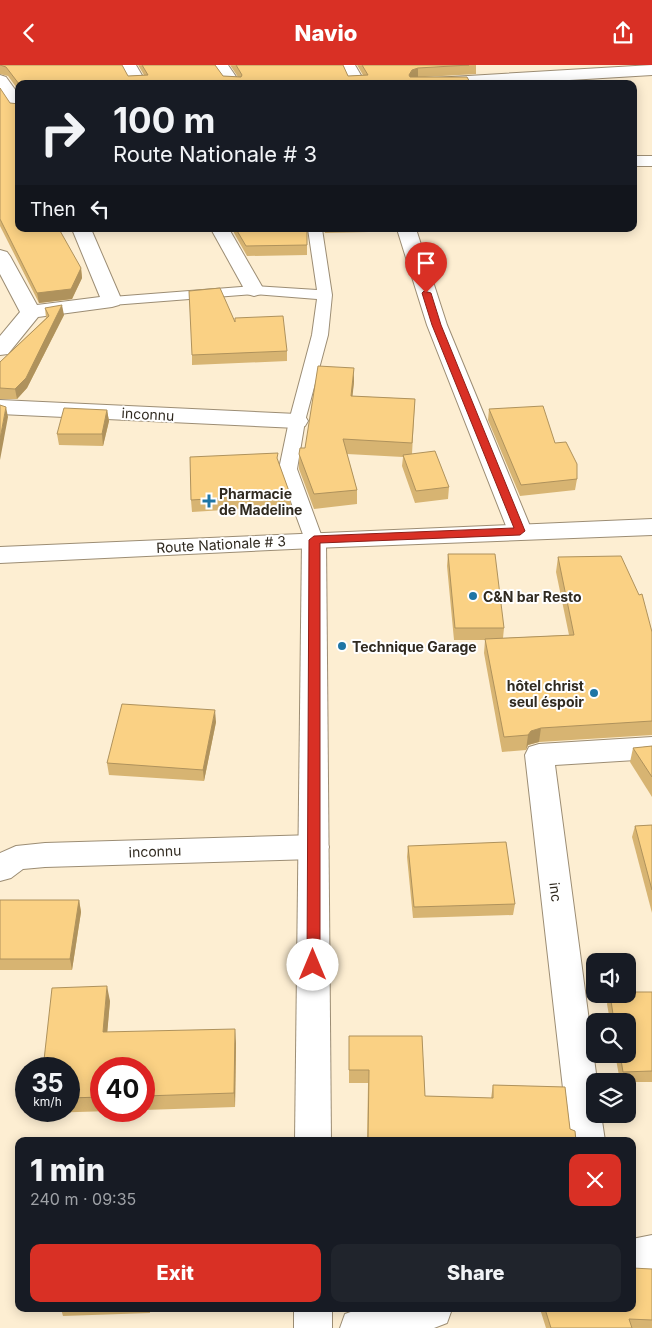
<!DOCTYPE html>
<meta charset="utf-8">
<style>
:root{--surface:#171b24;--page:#20242c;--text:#f1f3f6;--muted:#9ea1a6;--accent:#d93025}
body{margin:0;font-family:Inter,sans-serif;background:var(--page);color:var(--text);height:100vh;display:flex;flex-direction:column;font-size:19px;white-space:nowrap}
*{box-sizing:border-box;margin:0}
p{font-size:16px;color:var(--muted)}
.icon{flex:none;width:28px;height:28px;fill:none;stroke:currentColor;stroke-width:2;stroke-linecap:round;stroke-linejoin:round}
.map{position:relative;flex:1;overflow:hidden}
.drawer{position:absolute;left:15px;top:1072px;width:621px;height:175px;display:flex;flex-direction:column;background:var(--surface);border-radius:10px;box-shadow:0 2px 12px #0003}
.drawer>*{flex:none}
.guide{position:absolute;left:15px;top:15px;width:622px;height:152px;border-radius:10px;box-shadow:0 2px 12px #0003;background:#171b24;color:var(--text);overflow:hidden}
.controls{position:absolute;left:586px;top:888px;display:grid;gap:10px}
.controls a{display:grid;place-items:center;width:50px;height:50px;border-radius:10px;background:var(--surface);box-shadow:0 2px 12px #0003;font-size:25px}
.speed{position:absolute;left:15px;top:992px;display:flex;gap:10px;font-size:25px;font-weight:700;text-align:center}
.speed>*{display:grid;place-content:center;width:65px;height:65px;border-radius:50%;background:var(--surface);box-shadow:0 2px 12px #0003;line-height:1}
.speed small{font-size:12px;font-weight:400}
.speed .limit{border:8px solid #d22;background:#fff;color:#111}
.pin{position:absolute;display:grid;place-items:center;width:42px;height:42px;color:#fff;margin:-51px -21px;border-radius:50% 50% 50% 0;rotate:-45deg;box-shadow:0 0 5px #0007}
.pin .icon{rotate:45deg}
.me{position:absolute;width:55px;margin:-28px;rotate:0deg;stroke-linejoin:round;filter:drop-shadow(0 0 4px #0008)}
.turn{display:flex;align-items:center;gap:18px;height:105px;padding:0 15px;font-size:22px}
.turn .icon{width:65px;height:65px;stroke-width:2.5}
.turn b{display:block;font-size:35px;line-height:42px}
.then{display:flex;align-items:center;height:48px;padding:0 15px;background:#0003;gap:10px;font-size:19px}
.round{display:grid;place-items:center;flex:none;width:52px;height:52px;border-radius:10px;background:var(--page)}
.summary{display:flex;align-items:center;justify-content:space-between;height:85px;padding:0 15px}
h1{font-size:30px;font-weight:800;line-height:38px}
.action{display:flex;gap:10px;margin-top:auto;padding:10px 15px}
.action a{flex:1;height:58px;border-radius:10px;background:var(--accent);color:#fff;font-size:20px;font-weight:800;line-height:58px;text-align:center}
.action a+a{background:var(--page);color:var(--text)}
header{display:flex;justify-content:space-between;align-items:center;height:65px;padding:0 15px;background:var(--accent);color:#fff;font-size:22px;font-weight:800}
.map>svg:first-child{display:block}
</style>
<header><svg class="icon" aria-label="back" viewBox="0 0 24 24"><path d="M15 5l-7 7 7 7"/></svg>Navio<svg class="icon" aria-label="share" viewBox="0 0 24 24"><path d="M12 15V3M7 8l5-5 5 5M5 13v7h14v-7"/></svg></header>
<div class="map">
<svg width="652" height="1263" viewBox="0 0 652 1263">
<rect width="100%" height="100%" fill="#fdeed2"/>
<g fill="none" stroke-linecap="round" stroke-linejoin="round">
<g stroke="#9c8d74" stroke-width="2">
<path id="lane" d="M308,164H322L332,230L328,270L305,356L297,404L323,475L320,479L314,481L308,479L305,475L279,404L289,356L312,270L317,234L254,229L112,240L107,239L105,236L107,233L112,232L254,221L317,225Z"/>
</g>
<g stroke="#9c8d74" stroke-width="2">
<g id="street">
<path d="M120,0H136L147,19H131Z"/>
<path d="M212,0H228L241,19H225Z"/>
<path d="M339,0H355L366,19H350Z"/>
<path d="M652,0V10L504,19H410L412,16L418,14Z"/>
<path d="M0,10L6,12L19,30V47L13,46L0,27Z"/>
<rect x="634" y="91" width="18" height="10"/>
<path d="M72,164H91L122,236L119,240L112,242L38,252L8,289L0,290V271L20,247L0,209V185L7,187L10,191L37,240L100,232Z"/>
<path d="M211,164H229L264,225L261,229L254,231L247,229Z"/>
<path d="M397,164H416L447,260L532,466L529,472L520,474L511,472L508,466L427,260Z"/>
<path d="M0,335L297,349L305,351L308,356L305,361L297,363L0,349Z"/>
<path d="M652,672V694L555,700L597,1016H595V1049H601L605,1076H569L525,690L529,682L539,679Z"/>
<path d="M314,770L325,774L329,782L325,790L314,794L45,802L23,804L11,813L0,816V788L16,781L45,778Z"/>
<path d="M652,1170V1206L632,1211V1174Z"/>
<path d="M359,1244H452L447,1258L434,1263H340L345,1249Z"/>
</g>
</g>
<g stroke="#9c8d74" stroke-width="2">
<g id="secondary">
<path d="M314,467L323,469L326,475L331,1076H295L302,475L305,469Z"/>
<rect x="294" y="1244" width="38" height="19"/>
</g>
</g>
<g stroke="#9c8d74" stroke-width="2">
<path id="primary" d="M652,454V470L314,483L0,498V482Z"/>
</g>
<use href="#lane" fill="#fff" fill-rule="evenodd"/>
<use href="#street" fill="#fff" fill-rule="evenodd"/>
<use href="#secondary" fill="#fff" fill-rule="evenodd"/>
<use href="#primary" fill="#fff" fill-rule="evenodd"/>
</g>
<g fill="#d7b472">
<path d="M0,0L128,11L144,10L138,0H215L223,11L238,12L230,0H343L348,11L363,10L357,0H476V9L425,12L471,19H19V26L8,11L0,9Z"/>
<path d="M0,23L19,164L81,203L82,213L72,234L39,238L0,161Z"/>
<path d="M233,164H307V190L247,191L234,168Z"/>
<path d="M324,164H369V167L325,168Z"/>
<path d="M45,243L64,250L27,323L17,334H0V297L46,253Z"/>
<path d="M235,257L287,286V296L192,300V290Z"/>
<path d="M354,317L352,331L415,334L412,389L449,422L448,434L415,438L402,401L403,392L347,389L357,425V439L314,444L299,404V389L305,383Z"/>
<path d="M489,344L555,378L577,414L575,425L520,431L488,355Z"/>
<path d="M107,345L109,356L103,381L59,380L57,369Z"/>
<path d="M278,396L290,429L291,441L192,447L191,435Z"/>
<path d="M448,489L504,563L503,573L569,570L556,507L558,492L652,567V670L539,677L528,680L526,685L502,687L484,588L485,575H454L447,501Z"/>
<path d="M216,657L204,716L109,710L107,698Z"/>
<path d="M652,681V732L630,697L633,683Z"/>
<path d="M652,760V848L632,772L635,761Z"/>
<path d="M408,781L515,839L513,850L413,853L407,792Z"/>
<path d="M0,835H79L81,847L72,905H0Z"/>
<path d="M652,927V1017H628V1016H620L615,989H628V956H610L607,939L609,929H628Z"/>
<path d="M110,936L107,967L236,978L235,1042L144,1045V1004H101V1046H111L44,1048L43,1046H69V1004Z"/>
<path d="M349,971H422L425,1031L491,1033L493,1020L565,1022L570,1064L575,1066L576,1076H367L368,1018H349Z"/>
<path d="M652,1204V1263H546L540,1244H632Z"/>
<path d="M61,1244H150V1248L63,1251Z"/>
<path d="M334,1244H354L350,1245L334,1246Z"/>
</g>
<g fill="#af925c">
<path d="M418,3V12L411,14L409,10L412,5Z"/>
<path d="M81,203L82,213L72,234L39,238L37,228Z"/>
<path d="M62,240L64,250L27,323L17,334L15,324Z"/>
<path d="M354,303V317L351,345V331Z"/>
<path d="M6,342L8,352L0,395V374Z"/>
<path d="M107,345L109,356L103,381L102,369Z"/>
<path d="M215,645L216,657L204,716L203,705Z"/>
<path d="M541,663L539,677L528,680L526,685L528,670L531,666Z"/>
<path d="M79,835L81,847L72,905L70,894Z"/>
<path d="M107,921L110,936L106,982L103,967Z"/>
<path d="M235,964L236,978L235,1042L234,1028Z"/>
</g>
<g fill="#fad184" stroke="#af925c">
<path d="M0,0H122L128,11L148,10L142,0H215L223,11L241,12L242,10L236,0H343L348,11L368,10L362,0H469L418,3L412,5L409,10L410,12H467L471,19H300L299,17L284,19H19L6,2Z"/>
<path d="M0,23L10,38L19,39V164H59L81,203L71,224L37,228L0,154Z"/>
<path d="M236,164H307V180L246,181Z"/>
<path d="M220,223L235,257V253L283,251L287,286L192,290L189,226Z"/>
<path d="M62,240L26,313L15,324L0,323V297L49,251L45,243Z"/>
<path d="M318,301L354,303L351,331L415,334L412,378L343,374L357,425L314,429L299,389L300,383H305Z"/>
<path d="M0,340L6,342L0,374Z"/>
<path d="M543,341L555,378L566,377L577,399V414L521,420L489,344Z"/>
<path d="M64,343L107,345L102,369H57Z"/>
<path d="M435,386L449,422L416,426L403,390Z"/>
<path d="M278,388L277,393L290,429L191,435L190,392Z"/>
<path d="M448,489H495L504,563H455Z"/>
<path d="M621,491L639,530L642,529L652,567V656L541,663L531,666L528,670L504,672L485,574L574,570L558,492Z"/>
<path d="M122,639L215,645L203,705L107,698Z"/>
<path d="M652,681V712L633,683Z"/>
<path d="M652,760V825L635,761Z"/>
<path d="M506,777L515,839L414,842L408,781Z"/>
<path d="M0,835H79L70,894H0Z"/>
<path d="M107,921L103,967L235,964L234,1028L144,1031V1004H101V1032L69,1033V1004H43L52,923Z"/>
<path d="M628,927H652V1006L623,1007L620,989H628V956H614L610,929H628Z"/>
<path d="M349,971H422L425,1031L493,1033V1020L565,1022L570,1064L575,1066L576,1076H368L369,1005H349Z"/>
<path d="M632,1203L652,1204V1255L629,1254L632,1263H551L545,1244H632Z"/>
</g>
<path fill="#d93025" stroke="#8d1f18" d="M424,226L431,228L441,260L525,466L520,470L320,478V900L318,904L313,905L309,904L307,900L309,475L314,471L514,463L432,260L422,228Z"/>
<g fill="#1f75a5" stroke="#fff" stroke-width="2">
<path d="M206.5 428.5h5v5h5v5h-5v5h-5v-5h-5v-5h5z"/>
<circle cx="473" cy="531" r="5"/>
<circle cx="342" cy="581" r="5"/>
<circle cx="594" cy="628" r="5"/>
</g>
<g text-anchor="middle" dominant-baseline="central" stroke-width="4" stroke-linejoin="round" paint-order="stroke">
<g font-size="14" fill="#302a20" stroke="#fff">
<text transform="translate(148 349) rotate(3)">inconnu</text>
<text transform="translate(221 479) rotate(-3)">Route Nationale # 3</text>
<text transform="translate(155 786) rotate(-2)">inconnu</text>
<text transform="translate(556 827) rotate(83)">inc</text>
</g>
<g font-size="14" font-weight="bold" fill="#302a20" stroke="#fff" text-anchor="start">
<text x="219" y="428">Pharmacie<tspan x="219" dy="16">de Madeline</tspan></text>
<text x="483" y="531">C&amp;N bar Resto</text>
<text x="352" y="581">Technique Garage</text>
<text x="584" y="620" text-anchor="end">hôtel christ<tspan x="584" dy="16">seul éspoir</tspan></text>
</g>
</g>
</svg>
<div class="controls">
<a><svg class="icon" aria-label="sound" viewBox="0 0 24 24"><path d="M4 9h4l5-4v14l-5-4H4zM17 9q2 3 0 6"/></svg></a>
<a><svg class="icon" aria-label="search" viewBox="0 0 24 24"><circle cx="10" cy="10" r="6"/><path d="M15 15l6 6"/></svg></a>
<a><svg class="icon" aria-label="layers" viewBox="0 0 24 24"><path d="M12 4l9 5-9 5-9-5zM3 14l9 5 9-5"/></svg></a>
</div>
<div class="speed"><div>35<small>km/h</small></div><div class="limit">40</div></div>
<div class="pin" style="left:426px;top:228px;background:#d93025"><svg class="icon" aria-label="arrive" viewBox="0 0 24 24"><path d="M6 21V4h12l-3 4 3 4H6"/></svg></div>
<svg class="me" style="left:313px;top:900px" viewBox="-20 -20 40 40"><circle r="19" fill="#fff"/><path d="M0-13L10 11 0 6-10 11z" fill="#d93025"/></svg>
<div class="guide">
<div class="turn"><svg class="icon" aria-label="right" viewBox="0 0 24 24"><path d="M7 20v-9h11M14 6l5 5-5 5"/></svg><div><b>100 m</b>Route Nationale # 3</div></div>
<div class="then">Then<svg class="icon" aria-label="left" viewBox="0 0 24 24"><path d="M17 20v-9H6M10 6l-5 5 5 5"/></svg></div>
</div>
<section class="drawer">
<div class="summary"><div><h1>1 min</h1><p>240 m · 09:35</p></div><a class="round" style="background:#d93025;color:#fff"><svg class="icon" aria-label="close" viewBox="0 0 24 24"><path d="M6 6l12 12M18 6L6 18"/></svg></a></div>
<div class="action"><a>Exit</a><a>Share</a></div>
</section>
</div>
